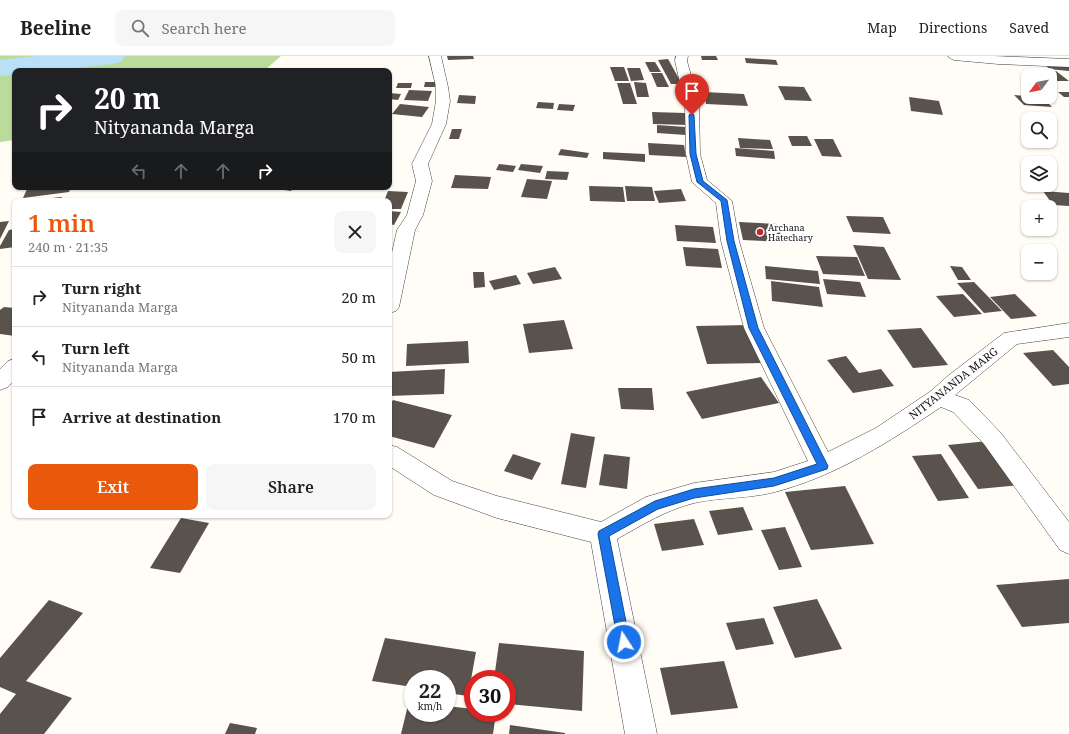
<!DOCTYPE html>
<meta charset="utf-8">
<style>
:root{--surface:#fff;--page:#f6f6f6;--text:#222;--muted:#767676;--line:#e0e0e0;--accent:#ea580c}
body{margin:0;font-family:"Noto Serif",serif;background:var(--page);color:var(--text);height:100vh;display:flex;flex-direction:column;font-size:15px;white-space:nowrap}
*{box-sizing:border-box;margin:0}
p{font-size:13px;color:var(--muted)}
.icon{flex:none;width:22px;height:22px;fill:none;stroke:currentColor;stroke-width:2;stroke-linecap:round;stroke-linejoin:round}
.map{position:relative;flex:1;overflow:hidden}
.sheet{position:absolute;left:12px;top:142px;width:380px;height:320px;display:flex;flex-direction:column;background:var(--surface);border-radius:8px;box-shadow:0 1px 3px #0004}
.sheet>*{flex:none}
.hud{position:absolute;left:12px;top:12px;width:380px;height:122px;border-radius:8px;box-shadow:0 1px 3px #0004;background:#202124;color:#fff;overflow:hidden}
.needle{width:26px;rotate:238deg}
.controls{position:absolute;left:1021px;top:12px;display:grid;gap:8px}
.controls a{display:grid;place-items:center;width:36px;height:36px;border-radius:8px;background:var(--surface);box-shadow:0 1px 3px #0004;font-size:20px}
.speed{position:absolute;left:404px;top:614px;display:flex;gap:8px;font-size:20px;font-weight:700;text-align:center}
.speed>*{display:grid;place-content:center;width:52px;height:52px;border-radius:50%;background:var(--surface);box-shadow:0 1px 3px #0004;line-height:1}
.speed small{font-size:10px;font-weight:400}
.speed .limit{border:6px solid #d22;background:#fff;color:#111}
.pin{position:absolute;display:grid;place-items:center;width:34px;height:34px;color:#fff;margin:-41px -17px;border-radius:50% 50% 50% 0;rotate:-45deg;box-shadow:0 0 4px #0007}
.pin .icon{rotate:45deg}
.me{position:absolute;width:44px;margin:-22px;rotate:349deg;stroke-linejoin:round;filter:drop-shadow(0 0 3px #0008)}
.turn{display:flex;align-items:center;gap:14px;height:84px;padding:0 16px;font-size:18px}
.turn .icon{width:52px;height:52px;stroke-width:2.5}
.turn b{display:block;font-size:28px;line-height:34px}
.lanes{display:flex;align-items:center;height:38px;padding:0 16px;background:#0003;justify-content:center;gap:20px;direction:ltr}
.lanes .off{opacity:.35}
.round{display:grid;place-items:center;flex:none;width:42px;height:42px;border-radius:8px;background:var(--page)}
.headline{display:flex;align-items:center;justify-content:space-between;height:68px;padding:0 16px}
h1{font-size:24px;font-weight:600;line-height:30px;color:var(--accent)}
.primary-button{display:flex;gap:8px;margin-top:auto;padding:8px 16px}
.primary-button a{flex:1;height:46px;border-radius:8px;background:var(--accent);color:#fff;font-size:16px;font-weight:600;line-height:46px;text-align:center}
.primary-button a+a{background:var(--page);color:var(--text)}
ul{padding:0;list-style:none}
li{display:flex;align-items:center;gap:12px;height:60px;padding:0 16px;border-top:1px solid var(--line)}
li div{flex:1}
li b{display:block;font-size:15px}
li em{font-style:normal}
header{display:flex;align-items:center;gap:24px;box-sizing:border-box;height:56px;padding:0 20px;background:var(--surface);border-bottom:1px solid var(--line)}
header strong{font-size:19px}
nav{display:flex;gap:22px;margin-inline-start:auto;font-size:14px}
.search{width:280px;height:36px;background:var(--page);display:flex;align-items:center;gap:10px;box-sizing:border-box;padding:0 14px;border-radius:8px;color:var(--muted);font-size:15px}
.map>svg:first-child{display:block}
</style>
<header>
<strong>Beeline</strong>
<div class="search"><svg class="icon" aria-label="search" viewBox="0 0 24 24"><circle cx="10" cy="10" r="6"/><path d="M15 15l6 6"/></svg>Search here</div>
<nav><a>Map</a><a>Directions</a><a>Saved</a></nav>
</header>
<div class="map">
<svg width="1069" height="678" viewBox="0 0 1069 678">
<rect width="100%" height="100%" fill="#fffdf5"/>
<path fill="#b9dc9c" d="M0,0H281L264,15H15V84L0,86Z"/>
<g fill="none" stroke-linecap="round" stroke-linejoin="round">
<path fill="#b9e0f7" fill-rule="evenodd" d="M36,0H125L121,6L112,8L48,15H15V19L0,20V4Z"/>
</g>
<g fill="#5a524d">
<path d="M447,0H473L474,3L448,4Z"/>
<path d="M701,0H716L718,4H702Z"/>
<path d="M745,2L776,4L778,9L746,7Z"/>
<path d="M668,3L682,28H671L658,4Z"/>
<path d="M645,6H655L661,16H650Z"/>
<path d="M1045,8L1069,10V15L1049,13Z"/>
<path d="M610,11H624L629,25H615Z"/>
<path d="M627,12H640L644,24L631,25Z"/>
<path d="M1024,15H1056L1069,25H1050V19H1028Z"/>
<path d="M651,17H662L669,31H657Z"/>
<path d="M425,26H436L435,31H424Z"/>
<path d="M634,26L646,27L649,41H637Z"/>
<path d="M398,27H412L411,32H396Z"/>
<path d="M617,27H630L637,48H623Z"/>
<path d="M778,30L804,31L812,45L785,44Z"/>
<path d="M409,34L432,35L428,45L404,44Z"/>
<path d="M704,36L744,38L748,50L706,48Z"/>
<path d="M1058,36H1069V41H1064Z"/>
<path d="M389,37L401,38L398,44L389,43Z"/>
<path d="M459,39L476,40L475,48L457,47Z"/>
<path d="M1014,39L1042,41L1052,51L1024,49Z"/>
<path d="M909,41L939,45L943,59L911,55Z"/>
<path d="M538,46L554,47L553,53L536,52Z"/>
<path d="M400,48L429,51L422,61L392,58Z"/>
<path d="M559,48L575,49L573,55L557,54Z"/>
<path d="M652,56L685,57L687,69L653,68Z"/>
<path d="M657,69L686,71V79L657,77Z"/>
<path d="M452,73H462L459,83H449Z"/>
<path d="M788,80H807L812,90H792Z"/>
<path d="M738,82L770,84L773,93L740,92Z"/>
<path d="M814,83H833L842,101L822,100Z"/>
<path d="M648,87L684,89L686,101L649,99Z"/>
<path d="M735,92L774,95L775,103L736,100Z"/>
<path d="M561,93L589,97L587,102L558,99Z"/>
<path d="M603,96L645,98V106L603,103Z"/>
<path d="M499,108L516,110L513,116L496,114Z"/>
<path d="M521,108L543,110L540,117L518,114Z"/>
<path d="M547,115L569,116L567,124L545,123Z"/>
<path d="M455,119L491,121L488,133L451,132Z"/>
<path d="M527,123L552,125L547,143L521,141Z"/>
<path d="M589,130L623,131L625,146L590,145Z"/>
<path d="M625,130L652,131L655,145H627Z"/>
<path d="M46,131H71L69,136L23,142L27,133Z"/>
<path d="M264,131H294L291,135Z"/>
<path d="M681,133L686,145L659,147L654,135Z"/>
<path d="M388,135L408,136L401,153H389V145H384Z"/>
<path d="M1043,135L1069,137V150L1053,149Z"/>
<path d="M62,141L60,145H32V144Z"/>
<path d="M389,155L401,156L394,169L389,168Z"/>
<path d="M846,160L883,161L891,178L853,176Z"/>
<path d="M9,165L0,183V166Z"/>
<path d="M739,166L778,168L783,186L743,184Z"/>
<path d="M675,169L713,171L716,187L677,185Z"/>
<path d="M15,173V191L0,193V190L9,174Z"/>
<path d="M853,189L884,191L901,224L868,223Z"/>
<path d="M683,191L718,193L722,212L686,210Z"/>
<path d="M816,200L857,201L865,220L823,218Z"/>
<path d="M765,210L818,215L820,228L766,223Z"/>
<path d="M950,210L962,211L971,224H958Z"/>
<path d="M555,211L562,223L533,228L527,217Z"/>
<path d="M473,216H484L485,231L474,232Z"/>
<path d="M516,219L521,228L494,234L489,225Z"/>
<path d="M823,223L860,226L866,241L827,238Z"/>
<path d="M771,225L819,231L823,251L772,245Z"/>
<path d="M974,226L1002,255L984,257L957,227Z"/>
<path d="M963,238L982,258L954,261L936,240Z"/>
<path d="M1015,238L1037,260L1011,263L990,241Z"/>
<path d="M4,251L15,252V280L0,278V254Z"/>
<path d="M564,264L573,293L529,297L523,268Z"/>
<path d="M749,269L764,307L707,308L696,270Z"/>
<path d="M921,272L948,309L913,312L887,274Z"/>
<path d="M468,285L469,307L406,310L407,288Z"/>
<path d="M1053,294L1069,311V328L1053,330L1023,297Z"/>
<path d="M846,300L859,317L881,313L894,330L853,337L827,304Z"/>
<path d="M445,313L444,338L389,340V316Z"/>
<path d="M761,321L779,347L702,363L686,336Z"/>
<path d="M618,332H652L654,354L621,353Z"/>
<path d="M393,344L452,359L434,392L389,380V350Z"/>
<path d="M571,377L595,381L586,432L561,428Z"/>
<path d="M988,385L1020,429L978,433L948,389Z"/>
<path d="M513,398L541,407L532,424L504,415Z"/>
<path d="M604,398L630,401L627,433L599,429Z"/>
<path d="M941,398L969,442L938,445L912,400Z"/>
<path d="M845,430L874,488L811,494L785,436Z"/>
<path d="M743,451L753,474L718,479L709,455Z"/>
<path d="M181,462L209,467L180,517L150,512Z"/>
<path d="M694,463L704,489L662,495L654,468Z"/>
<path d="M785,471L802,511L779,514L761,474Z"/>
<path d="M1069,523V567L1022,571L996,529Z"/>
<path d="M817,543L842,593L795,602L773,551Z"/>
<path d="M49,544L83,557L26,625L72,642L44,678H0V658L16,638L0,631V602Z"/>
<path d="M764,562L774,588L736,594L726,567Z"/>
<path d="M385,582L476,596L468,640L447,637V623H413V631L372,625Z"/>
<path d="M499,587L584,595L582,655L507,648V623H494Z"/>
<path d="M724,605L738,652L671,659L660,612Z"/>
<path d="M409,645H413V657H447V650L473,653V657H496L493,678H401Z"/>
<path d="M230,667L257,672L255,678H225Z"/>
<path d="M510,669L565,677V678H509Z"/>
</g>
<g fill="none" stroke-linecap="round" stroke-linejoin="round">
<g stroke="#444" stroke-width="1">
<g id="minor">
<path d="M429,0H441L448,31L450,45L446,68L428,108L432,125L423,159L415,174L399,251L396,255L389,257V210L397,174L407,159L416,125L412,108L432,68L436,45V31Z"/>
<path d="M676,0H688L687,5L699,49L700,98L707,124L732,145L739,185L764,272L828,396L876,372L931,335L949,319L1004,277L1069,267V281L1017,288L955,339L969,344L1000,376L1069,466V498L1060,494L984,388L953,356L941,351C889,386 836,420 775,436C748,443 720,441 694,447C666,454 642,469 617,483L657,678H625L591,486L497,462L434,439L389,410V389L397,391L452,425L497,440L601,466L646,441L694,427L774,416L808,405L744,272L721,185L716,147L692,126L686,98L685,49L675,5Z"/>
<path d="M948,0H993L1069,3V11L998,8L954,4L950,2Z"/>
<path d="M15,303V323L8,331L0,334V313L8,305Z"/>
</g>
</g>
<use href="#minor" fill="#fff" fill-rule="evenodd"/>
</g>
<path fill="#1a73e8" stroke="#114b97" d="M692,57L694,59L696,98L703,125L727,144L734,185L758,272L828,410L827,413L774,430L694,442L658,453L609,480L630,586L628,590L624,592L619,590L618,586L598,478L599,475L655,445L694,433L774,422L817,408L749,272L727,185L721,145L697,126L690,98L689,59Z"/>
<circle fill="#c4262e" stroke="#fff" stroke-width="1.5" cx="760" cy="176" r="4"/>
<g text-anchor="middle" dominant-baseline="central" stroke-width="4" stroke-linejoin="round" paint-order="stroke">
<g font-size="9" fill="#111" stroke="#fff" text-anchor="start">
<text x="768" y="171">Archana<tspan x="768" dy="10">Hatechary</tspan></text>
</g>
<g font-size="11" fill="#111" stroke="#fff">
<text transform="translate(953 327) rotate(-38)">NITYANANDA MARG</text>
</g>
</g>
</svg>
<div class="controls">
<a><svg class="needle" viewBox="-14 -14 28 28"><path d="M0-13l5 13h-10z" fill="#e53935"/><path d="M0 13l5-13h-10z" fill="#767676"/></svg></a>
<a><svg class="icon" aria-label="search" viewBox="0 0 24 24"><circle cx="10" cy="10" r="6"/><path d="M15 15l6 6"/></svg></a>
<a><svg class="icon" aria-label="layers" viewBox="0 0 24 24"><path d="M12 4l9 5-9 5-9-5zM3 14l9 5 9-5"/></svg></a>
<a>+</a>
<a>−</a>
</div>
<div class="speed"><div>22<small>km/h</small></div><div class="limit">30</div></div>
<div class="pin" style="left:692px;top:59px;background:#d93025"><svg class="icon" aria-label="arrive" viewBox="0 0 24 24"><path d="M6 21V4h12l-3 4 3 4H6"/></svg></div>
<svg class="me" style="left:624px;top:586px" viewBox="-20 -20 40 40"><circle r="17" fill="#1a73e8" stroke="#fff" stroke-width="3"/><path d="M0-11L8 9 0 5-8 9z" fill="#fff"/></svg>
<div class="hud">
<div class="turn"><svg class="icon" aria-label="right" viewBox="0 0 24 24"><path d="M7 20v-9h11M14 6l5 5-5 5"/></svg><div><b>20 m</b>Nityananda Marga</div></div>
<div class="lanes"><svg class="icon off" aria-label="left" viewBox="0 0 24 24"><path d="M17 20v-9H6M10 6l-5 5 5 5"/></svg><svg class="icon off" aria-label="ahead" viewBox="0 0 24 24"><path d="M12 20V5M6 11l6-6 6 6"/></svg><svg class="icon off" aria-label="ahead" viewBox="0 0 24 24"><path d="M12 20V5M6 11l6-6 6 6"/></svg><svg class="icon" aria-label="right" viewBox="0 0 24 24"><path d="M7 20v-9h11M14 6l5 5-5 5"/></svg></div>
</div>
<section class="sheet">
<div class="headline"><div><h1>1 min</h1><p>240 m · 21:35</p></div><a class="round"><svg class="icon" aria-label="close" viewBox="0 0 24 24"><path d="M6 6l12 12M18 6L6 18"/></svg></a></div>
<ul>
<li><svg class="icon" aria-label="right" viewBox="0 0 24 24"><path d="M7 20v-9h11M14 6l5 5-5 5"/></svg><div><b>Turn right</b><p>Nityananda Marga</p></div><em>20 m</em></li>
<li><svg class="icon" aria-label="left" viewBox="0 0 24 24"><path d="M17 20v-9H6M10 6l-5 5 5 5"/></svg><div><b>Turn left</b><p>Nityananda Marga</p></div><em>50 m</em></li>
<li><svg class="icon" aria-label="arrive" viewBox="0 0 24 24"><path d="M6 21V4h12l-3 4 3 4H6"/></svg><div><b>Arrive at destination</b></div><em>170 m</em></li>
</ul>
<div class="primary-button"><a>Exit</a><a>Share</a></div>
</section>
</div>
